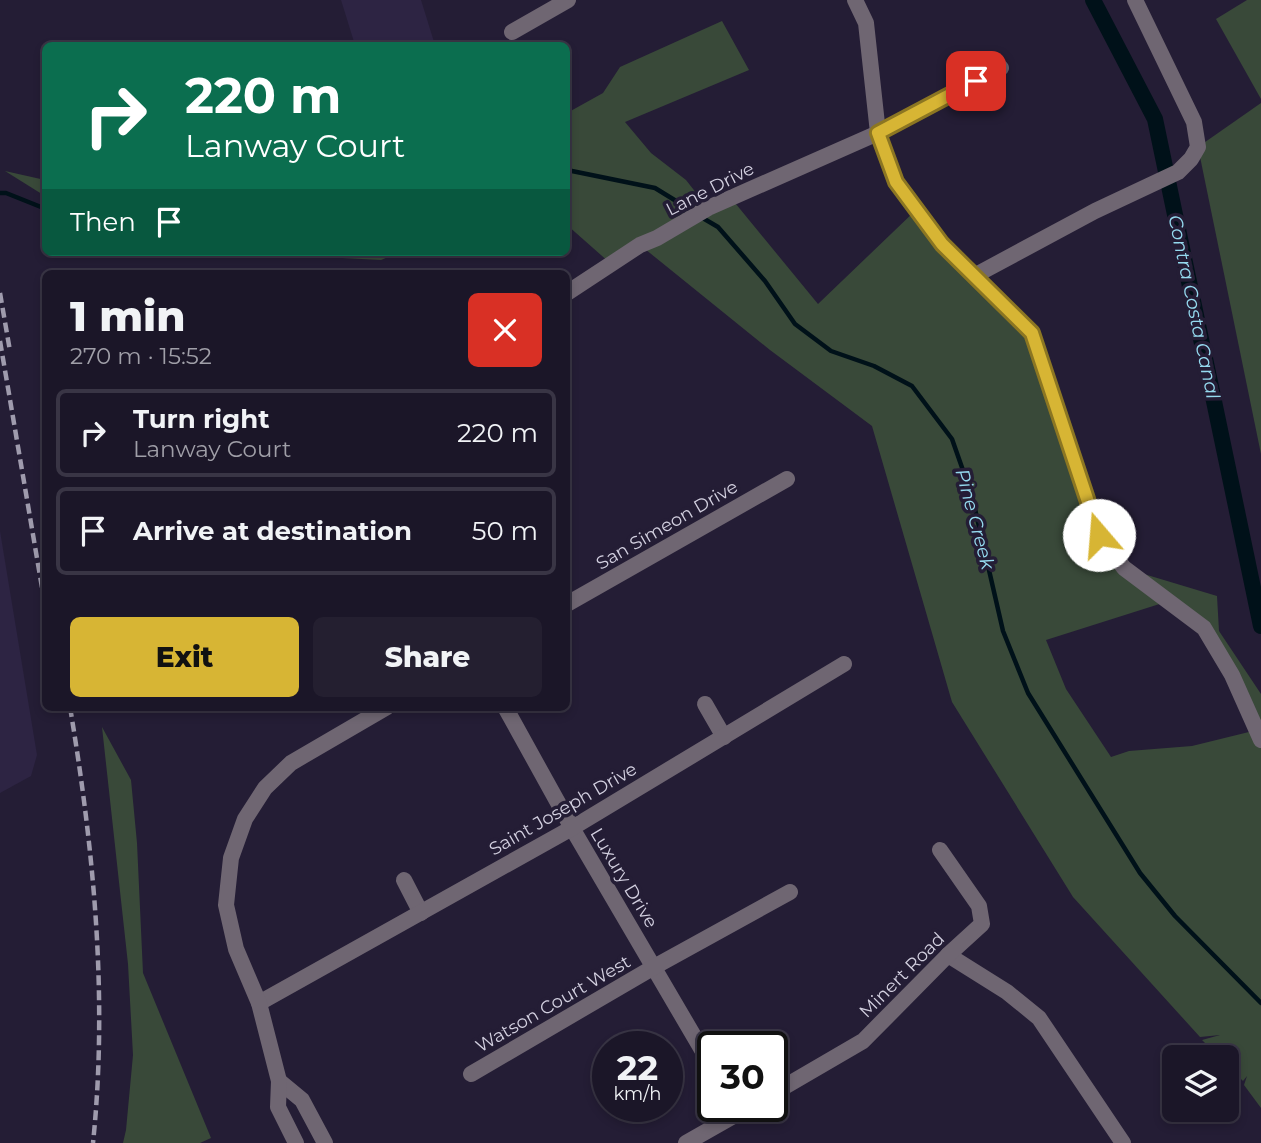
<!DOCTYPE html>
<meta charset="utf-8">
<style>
:root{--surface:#1b1628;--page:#241f30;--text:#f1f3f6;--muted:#a09fa8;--line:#393545;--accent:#d7b534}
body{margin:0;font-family:Montserrat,sans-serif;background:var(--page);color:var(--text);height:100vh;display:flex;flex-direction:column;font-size:26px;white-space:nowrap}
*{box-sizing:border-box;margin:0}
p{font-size:23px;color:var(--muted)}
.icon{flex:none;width:38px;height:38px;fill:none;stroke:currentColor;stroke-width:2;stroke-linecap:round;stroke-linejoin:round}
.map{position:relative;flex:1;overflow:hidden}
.panel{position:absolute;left:42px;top:270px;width:528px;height:441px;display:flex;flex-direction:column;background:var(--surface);border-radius:10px;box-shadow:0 4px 10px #0003,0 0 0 2px var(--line)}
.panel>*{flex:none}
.guide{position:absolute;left:42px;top:42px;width:528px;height:214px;border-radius:10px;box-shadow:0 4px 10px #0003,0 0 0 2px var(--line);background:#0b6e4f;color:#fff;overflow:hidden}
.controls{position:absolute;left:1162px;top:1045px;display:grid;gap:14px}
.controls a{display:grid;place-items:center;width:77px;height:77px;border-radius:10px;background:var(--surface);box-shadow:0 4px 10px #0003,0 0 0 2px var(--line);font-size:35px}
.speed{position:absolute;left:592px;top:1031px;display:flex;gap:14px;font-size:35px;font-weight:700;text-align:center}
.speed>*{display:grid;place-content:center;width:91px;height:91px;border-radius:50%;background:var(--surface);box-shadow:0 4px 10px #0003,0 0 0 2px var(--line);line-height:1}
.speed small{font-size:18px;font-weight:400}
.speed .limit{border:4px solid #111;border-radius:10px;background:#fff;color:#111}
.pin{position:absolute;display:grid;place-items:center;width:60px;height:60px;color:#fff;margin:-30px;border-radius:14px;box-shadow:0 4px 10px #0006}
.me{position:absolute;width:77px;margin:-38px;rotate:342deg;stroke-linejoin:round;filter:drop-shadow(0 0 5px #0008)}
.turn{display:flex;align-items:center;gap:24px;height:147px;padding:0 28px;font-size:32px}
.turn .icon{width:91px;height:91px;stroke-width:2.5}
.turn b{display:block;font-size:49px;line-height:60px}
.then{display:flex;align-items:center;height:66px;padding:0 28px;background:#0003;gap:14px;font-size:26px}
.round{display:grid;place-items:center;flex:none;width:74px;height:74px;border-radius:10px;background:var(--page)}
.summary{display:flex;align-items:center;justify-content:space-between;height:119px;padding:0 28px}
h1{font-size:42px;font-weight:800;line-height:52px}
.primary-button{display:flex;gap:14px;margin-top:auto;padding:14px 28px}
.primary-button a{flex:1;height:80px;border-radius:10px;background:var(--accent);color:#111;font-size:28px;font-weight:800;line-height:80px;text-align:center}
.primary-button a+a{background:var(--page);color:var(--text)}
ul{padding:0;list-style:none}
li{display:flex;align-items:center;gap:21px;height:88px;margin:0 14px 10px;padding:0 14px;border:4px solid var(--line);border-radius:10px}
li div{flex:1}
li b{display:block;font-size:26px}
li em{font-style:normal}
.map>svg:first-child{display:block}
</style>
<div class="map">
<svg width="1261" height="1143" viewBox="0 0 1261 1143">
<rect width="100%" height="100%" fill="#241d35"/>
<g fill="#2d2443">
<path d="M341,0H421L435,45H355Z"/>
<path d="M0,531L37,755L31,776L0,793Z"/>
</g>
<g fill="#394939" fill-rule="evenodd">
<path d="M1247,0H1261V99L1216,19Z"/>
<path d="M722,21L749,70L625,122L651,153L686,180L708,208L731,198L818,304L916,210L1032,333L1099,535L1124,568L1217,596L1219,631L1261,694V1108L1244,1085L1247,1076L1243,1081L1227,1065V1057H1219L1202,1040L1220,1035L1200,1037L1073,897L952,702L872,426L770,350L640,245L610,263L567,225V113L603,93L620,67ZM1169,601L1204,628L1257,730L1192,746L1129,751L1111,757L1066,689L1046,640Z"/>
<path d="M1261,103V454L1198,147Z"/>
<path d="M5,171L45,180V196Z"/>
<path d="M303,252H400L381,260L303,256Z"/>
<path d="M102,727L131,780L137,843L143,973L211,1138L200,1143H123L126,1130L133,1055L128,964Z"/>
</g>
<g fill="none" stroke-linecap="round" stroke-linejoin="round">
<g stroke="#001119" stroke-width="4.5">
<path d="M567,170L655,188L694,212"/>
<path d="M0,193H6L46,209"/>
<path d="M701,217L718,227L765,281L795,324L831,351L874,366L912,386L952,439L972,496L1003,631L1028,693L1140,873L1175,916L1261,1003"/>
</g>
<path stroke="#001119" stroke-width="16" d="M1093,0L1155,119L1261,626"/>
<g stroke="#6f6672" stroke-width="16">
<path d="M855,0L866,23L878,133L896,182L942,244L1032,333L1099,535L1124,568L1204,628L1232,675L1261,740"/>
<path d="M512,32L568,0"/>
<path d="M974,276L1095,211L1178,172L1191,159L1198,147L1194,122L1135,0"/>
<path d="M567,293L640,245L657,238L708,208L878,133L1001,68"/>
<path d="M567,604L787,479"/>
<path d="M705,704L724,737"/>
<path d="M505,707L572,828L712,1067"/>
<path d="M404,880L421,913"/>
<path d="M948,955L1007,992L1039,1018L1123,1143"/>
<path d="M259,1003L572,828L844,664"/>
<path d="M471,1074L654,967L790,892"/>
<path d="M279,1081L302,1100L325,1143"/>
<path d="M772,1094L863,1041L948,955L982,924L979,906L940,850"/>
<path d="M296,1143L278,1107L279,1081L259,1003L236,949L226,905L231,858L245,819L265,788L291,763L387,707"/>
<path d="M686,1143L751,1106"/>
</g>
<g stroke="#9f9bad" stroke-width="4.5" stroke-dasharray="10 5" stroke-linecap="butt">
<path d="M0,293L10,351"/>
<path d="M0,341L46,611"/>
<path d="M70,707C94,851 108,998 93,1143"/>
</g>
</g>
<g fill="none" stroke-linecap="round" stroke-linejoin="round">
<g stroke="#8c7622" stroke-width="18">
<path id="route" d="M976,81L878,133L896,182L942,244L1032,333L1099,535"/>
</g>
<use href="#route" stroke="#d7b534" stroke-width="12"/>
</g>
<g text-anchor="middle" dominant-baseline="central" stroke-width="7" stroke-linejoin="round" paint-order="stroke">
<g font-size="18" fill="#d3d0e0" stroke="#241d35">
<text transform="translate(710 189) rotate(-27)">Lane Drive</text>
<text transform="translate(667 525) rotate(-30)">San Simeon Drive</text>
<text transform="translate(563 809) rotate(-30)">Saint Joseph Drive</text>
<text transform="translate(624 878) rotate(59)">Luxury Drive</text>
<text transform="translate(902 975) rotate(-45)">Minert Road</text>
<text transform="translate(553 1004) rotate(-30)">Watson Court West</text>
</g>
<g font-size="19" font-style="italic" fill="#95daef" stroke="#241d35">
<text transform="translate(1194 307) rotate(78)">Contra Costa Canal</text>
<text transform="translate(975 519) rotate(75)">Pine Creek</text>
</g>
</g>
</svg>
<div class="controls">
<a><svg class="icon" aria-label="layers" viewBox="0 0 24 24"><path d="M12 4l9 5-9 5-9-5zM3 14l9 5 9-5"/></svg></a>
</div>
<div class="speed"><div>22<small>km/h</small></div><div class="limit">30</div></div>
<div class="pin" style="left:976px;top:81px;background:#d93025"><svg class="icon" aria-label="arrive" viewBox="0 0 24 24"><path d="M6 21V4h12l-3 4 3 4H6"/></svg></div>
<svg class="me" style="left:1099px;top:535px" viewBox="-20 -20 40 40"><circle r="19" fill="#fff"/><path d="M0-13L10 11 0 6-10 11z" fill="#d7b534"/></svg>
<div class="guide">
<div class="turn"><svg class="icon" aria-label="right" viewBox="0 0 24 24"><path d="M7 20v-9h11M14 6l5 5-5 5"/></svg><div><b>220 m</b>Lanway Court</div></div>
<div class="then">Then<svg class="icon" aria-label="arrive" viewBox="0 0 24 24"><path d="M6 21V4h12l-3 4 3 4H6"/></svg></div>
</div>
<section class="panel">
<div class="summary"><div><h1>1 min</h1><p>270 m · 15:52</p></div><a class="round" style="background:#d93025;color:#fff"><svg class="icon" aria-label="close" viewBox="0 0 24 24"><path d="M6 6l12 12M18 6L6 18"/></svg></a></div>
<ul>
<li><svg class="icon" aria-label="right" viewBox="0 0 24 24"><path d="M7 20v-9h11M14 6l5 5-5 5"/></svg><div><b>Turn right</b><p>Lanway Court</p></div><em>220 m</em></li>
<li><svg class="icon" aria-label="arrive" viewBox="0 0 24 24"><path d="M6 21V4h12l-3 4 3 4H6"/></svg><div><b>Arrive at destination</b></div><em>50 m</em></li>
</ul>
<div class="primary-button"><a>Exit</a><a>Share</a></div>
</section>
</div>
